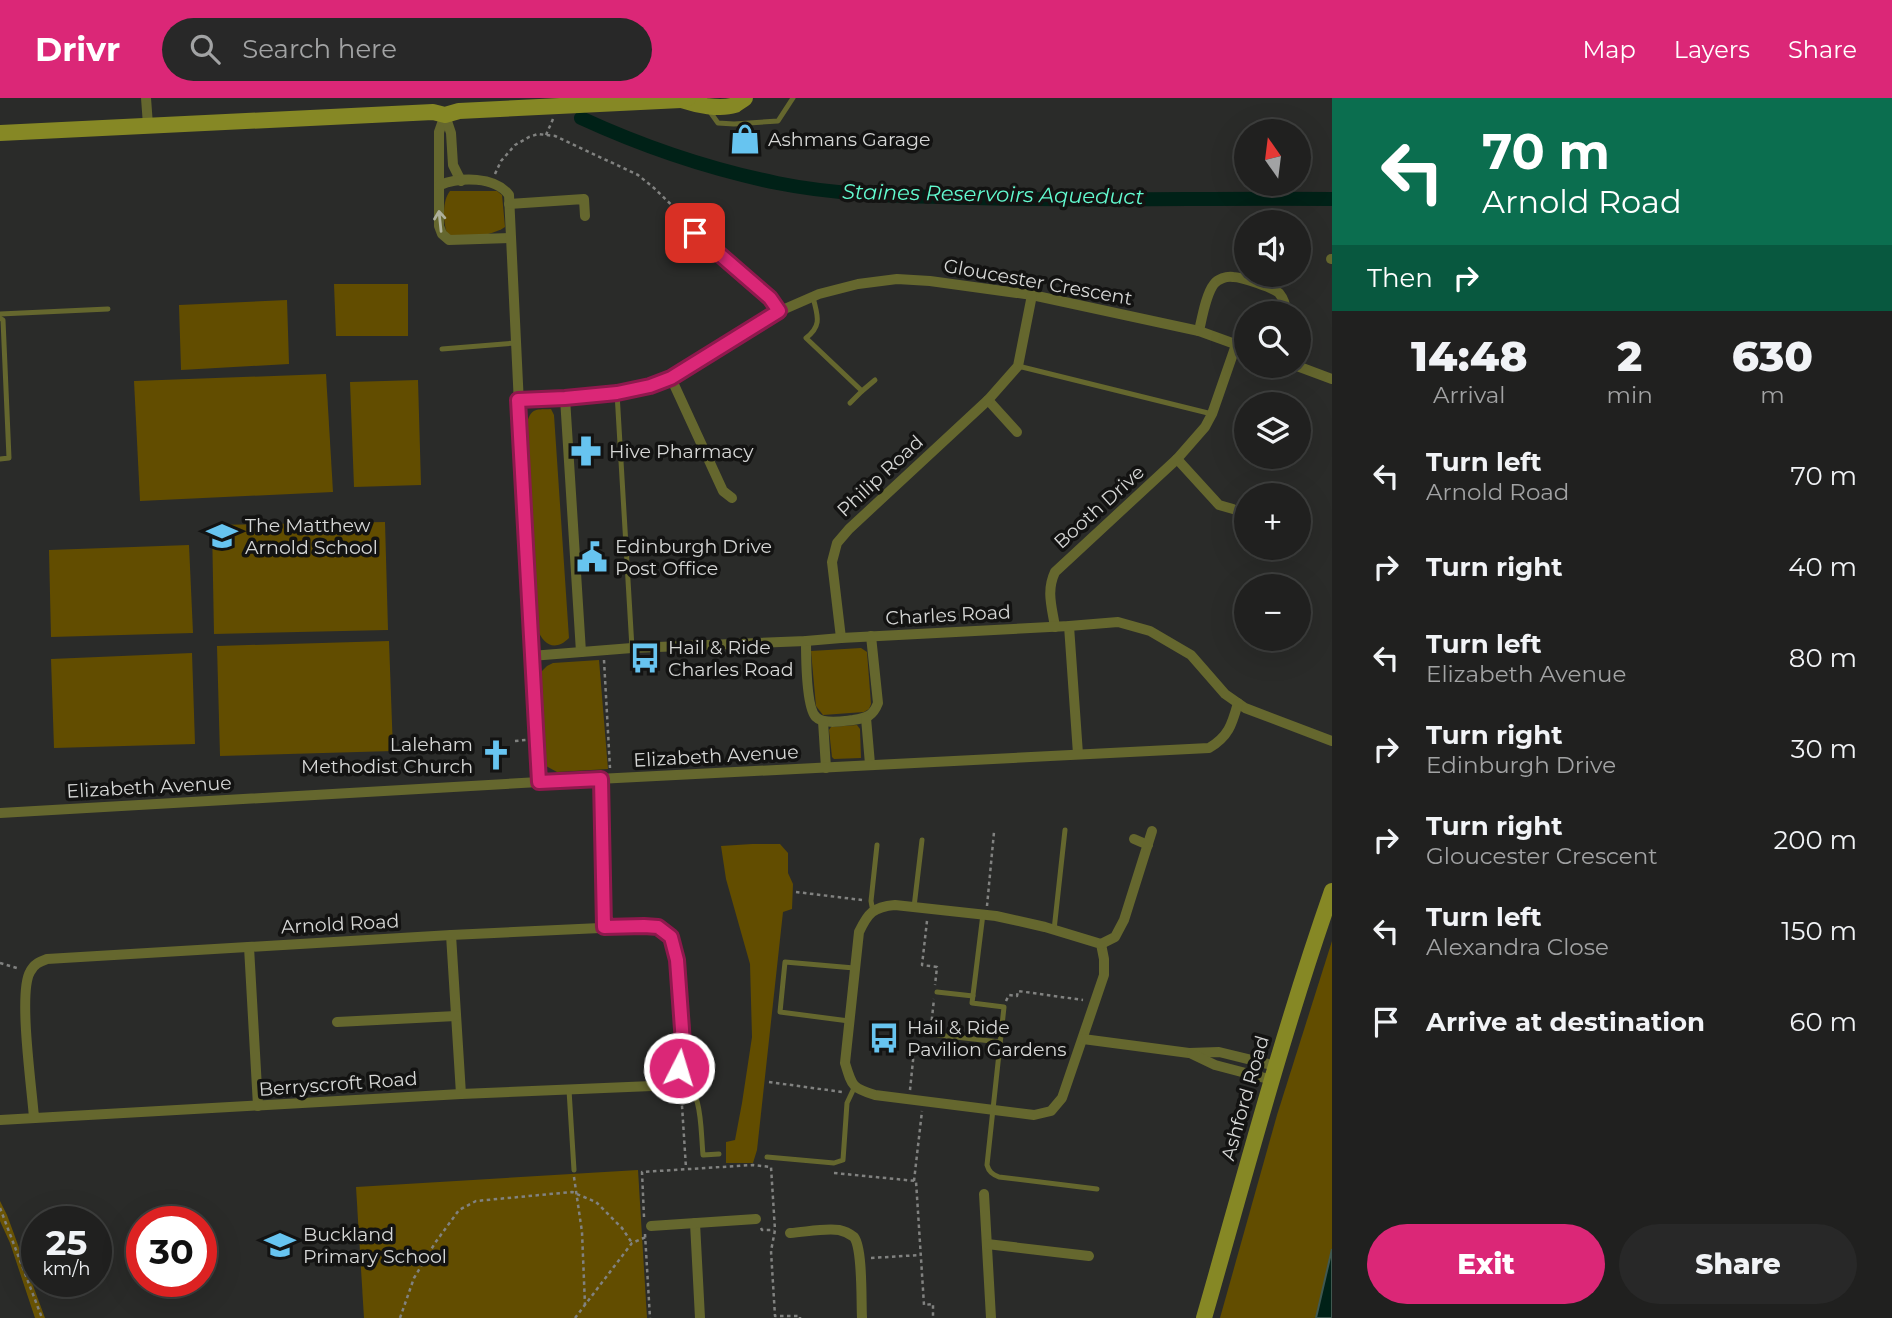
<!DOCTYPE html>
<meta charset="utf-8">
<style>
:root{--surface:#20201f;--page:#282828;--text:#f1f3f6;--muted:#a2a3a4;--line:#3d3e3d;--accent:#db2777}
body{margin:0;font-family:Montserrat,sans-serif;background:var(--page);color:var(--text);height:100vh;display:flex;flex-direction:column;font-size:26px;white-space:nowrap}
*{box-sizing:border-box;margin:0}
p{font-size:23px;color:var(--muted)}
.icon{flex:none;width:38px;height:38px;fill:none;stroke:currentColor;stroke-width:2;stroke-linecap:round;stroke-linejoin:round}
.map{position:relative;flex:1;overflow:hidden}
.panel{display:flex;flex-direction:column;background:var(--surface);width:560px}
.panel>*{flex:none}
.banner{background:#0b6e4f;color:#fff;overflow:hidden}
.needle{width:46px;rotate:346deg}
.tools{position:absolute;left:1234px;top:21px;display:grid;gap:14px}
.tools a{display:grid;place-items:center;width:77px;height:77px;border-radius:50%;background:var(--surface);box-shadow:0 7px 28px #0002,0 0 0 2px var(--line);font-size:35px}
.speed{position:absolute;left:21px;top:1108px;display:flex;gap:14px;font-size:35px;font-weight:700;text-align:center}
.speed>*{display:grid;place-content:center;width:91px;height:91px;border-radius:50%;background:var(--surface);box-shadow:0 7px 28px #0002,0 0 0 2px var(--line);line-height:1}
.speed small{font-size:18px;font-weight:400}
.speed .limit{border:10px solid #d22;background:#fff;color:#111}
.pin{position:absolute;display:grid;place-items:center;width:60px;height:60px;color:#fff;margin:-30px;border-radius:14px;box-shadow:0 4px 10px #0006}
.me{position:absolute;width:77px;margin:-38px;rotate:5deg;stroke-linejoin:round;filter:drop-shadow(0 0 5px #0008)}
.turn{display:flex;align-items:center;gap:24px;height:147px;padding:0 35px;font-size:32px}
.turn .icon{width:91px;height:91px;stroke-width:2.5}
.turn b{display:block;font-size:49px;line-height:60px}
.then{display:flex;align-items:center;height:66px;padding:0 35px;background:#0003;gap:14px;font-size:26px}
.eta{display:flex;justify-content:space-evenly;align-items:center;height:119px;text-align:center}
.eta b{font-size:42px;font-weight:800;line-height:49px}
.cta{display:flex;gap:14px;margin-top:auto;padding:14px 35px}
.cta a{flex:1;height:80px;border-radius:42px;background:var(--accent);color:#fff;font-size:28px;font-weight:800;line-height:80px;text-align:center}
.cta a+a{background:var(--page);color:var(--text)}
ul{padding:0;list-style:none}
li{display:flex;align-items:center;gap:21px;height:91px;padding:0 35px}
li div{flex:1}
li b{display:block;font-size:26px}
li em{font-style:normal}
header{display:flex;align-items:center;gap:42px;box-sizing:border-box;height:98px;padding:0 35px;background:var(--accent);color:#fff}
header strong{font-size:33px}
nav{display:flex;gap:38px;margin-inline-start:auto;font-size:24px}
.search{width:490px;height:63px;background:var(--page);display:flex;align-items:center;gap:18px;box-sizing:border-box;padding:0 24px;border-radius:38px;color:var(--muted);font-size:26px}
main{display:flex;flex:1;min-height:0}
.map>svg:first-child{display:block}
</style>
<header>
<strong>Drivr</strong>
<div class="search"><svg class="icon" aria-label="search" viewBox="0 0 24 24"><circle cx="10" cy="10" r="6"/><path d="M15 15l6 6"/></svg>Search here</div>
<nav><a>Map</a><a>Layers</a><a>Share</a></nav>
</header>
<main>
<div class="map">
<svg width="1332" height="1220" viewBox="0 0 1332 1220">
<rect width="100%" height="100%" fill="#2a2b29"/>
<g fill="#624d00">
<path d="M450,93H497L502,97L505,129C492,138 462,142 447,136C443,123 442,103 450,93Z"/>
<path d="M334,186H408V238H336Z"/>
<path d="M287,202L289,266L181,272L179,207Z"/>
<path d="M326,276L333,394L140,403L134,283Z"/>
<path d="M418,282L421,387L354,389L350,284Z"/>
<path d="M551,311L554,317L569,540C555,554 543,547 537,530L527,324C532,309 537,312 551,311Z"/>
<path d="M385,424L388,532L214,536L212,427Z"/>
<path d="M189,447L193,535L51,539L49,452Z"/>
<path d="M389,543L393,653L220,658L217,548Z"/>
<path d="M861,550L867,554L871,606L869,611L864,614L823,617L816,608L811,553Z"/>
<path d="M192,555L195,646L54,650L51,561Z"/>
<path d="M599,562L608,671L557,674L546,668L544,661L540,575L547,568L553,565Z"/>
<path d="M857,627L860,631L861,660L834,661L832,659L829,632L831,629Z"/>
<path d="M752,746H780L788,755V775L793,786L792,811L783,814L757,1052L753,1065H726V1044L735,1042L742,1005L752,939L750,866L726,781L721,748Z"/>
<path d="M1332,843V1151L1316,1220H1220L1277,1017Z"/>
<path d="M638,1072L647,1220H364L356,1089Z"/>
</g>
<path fill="#6a5404" d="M0,1103L7,1117L45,1220H35L10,1145L0,1123Z"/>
<path fill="#002117" stroke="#405850" stroke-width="2" d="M1332,1151V1220H1316Z"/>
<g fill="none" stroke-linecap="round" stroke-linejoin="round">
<path stroke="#002117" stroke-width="14" d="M581,20C644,49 709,71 777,85C841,98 907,98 972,100C1092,103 1212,100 1332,101"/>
<g stroke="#818280" stroke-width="2.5" stroke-dasharray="3.5 3.5" stroke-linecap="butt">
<path d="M546,37L553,21"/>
<path d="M495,76L501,63L515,47L529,39L538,36L555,38L638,77L654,90L686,121"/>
<path d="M604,562L610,670"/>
<path d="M515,643L526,642"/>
<path d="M796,794L862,802"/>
<path d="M987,808L994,734"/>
<path d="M927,823L922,867L937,869L935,887"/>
<path d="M0,865L20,871"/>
<path d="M1006,903L1009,897L1017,898L1018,893L1083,902"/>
<path d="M931,929L934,901"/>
<path d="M769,984L842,994"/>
<path d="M679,987L681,992L686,1070"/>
<path d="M910,992L915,943"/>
<path d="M834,1075L916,1083L924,1207L933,1206V1220"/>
<path d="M574,1079L582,1134L585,1207"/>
<path d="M914,1083L922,1013"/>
<path d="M0,1110L42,1220"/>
<path d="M644,1119L642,1074L753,1067L771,1069L775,1132L771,1153L775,1218H800V1220"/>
<path d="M761,1130L762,1132H774"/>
<path d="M645,1136L650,1220"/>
<path d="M871,1160L920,1157"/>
<path d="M400,1220L414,1180L435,1145L459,1112L476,1103L572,1094L596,1104L622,1130L632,1145"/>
<path d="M575,1220L632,1145L646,1139"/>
</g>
<g stroke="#65672e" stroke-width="5">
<path d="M708,11L718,25L734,26L778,23L793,0"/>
<path d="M813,199C817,217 823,227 806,240L862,293L875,282"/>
<path d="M0,216L108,211"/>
<path d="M0,220L3,222L9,360L0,361"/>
<path d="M442,251L515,245"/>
<path d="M1018,268L1212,316"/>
<path d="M617,295L632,550"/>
<path d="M850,305L862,293"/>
<path d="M914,809L922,742"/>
<path d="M873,814L871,803L877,747"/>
<path d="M983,816L972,905L1004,909L987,1067C989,1074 992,1076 999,1079L1097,1091"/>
<path d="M1054,832L1065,732"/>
<path d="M937,894L973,898"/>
<path d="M849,923L780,914L785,864L854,870"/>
<path d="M920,935L1000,944"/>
<path d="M679,970C703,999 700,1022 703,1057L719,1056"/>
<path d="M569,992L574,1072"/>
<path d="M767,1059L834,1065L843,1062L847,1005L855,988"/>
</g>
<g stroke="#65672e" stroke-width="10">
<path d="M146,0L148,27"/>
<path d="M445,17L439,34V128L442,136L449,142L510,140"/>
<path d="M445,17L451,35L453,67L461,83"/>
<path d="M440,87C460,79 495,78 509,97L531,558L539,684"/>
<path d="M509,106L584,101L585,118"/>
<path d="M678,131L695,135L770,200L780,213"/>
<path d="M1331,161H1332"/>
<path d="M1199,233C1202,220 1206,196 1214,186C1218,181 1226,178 1233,179C1242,179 1273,190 1279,195C1284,201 1286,208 1286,215"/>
<path d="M1297,268L1332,281"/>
<path d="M671,280L723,393L732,400"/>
<path d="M565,300L581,554"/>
<path d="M518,302L565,300L617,295L650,288L671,280L780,213L819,196L858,186L897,181L930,183L1032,197L1199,233L1246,250"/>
<path d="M988,302L1017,334"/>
<path d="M1177,361L1219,407L1233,411"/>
<path d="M1069,528L1078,656"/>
<path d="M1055,529C1052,509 1046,493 1055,474L1177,361L1205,329L1212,316L1236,247"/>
<path d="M841,540L832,464L837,445L849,431L988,302L1018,268L1032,197"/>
<path d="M806,543C806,558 806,610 816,619C824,627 843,623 853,622C867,620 873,618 878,605L871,538"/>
<path d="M531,558L632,550L806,543L841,540L1069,528L1118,524L1150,533L1191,557L1225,596L1245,610L1332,643"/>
<path d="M866,620L870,666"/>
<path d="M823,623L826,670"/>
<path d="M601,681L604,829"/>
<path d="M0,715L539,684L1209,650C1229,638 1232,626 1238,605"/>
<path d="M1134,741L1148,747"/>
<path d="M895,807L996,818L1045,829L1101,846L1104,861V877L1062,1000L1051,1013L1034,1017L875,997C852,990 852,988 845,965L859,834C868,815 873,809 895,807Z"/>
<path d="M451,837L461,996"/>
<path d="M1101,846L1115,839L1124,822L1152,733"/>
<path d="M249,849L258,1008"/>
<path d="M337,924L456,918"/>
<path d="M1083,941L1189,955L1219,954L1276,968"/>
<path d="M1192,956L1215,967L1272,982"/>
<path d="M0,1022L461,996L652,988C668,984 678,974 683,958L677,862C672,838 670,831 644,828L451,837L47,861C39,864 34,866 30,874C18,895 32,991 34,1020"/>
<path d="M984,1096L991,1220"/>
<path d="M695,1125L700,1220"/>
<path d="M651,1128L756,1121"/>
<path d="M790,1135C806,1134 824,1130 839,1132C844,1133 850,1136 854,1139C863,1151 861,1203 862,1220"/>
<path d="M987,1146L1089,1158"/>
</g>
<g stroke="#868825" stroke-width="16">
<path d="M681,2C696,7 720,12 735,7C736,6 744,1 745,0"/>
<path d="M0,35L433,14L445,17L459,13L681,2L688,0"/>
<path d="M1204,1220C1245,1077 1283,933 1332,793"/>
</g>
</g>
<defs><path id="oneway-shaft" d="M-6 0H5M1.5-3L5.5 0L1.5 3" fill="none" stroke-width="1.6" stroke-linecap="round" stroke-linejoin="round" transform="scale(1.75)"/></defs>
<use stroke="#aeb09b" href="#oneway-shaft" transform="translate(440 123) rotate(-96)"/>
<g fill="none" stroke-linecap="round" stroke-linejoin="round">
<g stroke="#8e194d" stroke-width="18">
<path id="route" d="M679,970L683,958V945L677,862L671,839L658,829L644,828L604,829L601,681L539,684L518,302L565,300L617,295L650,288L671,280L779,213L770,200L695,135"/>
</g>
<use href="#route" stroke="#db2777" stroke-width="12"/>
</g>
<defs>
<g id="shop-bare" transform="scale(2.415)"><path d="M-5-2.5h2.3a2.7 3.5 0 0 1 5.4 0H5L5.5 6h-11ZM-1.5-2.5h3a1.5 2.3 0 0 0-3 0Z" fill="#67c4f0" stroke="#131312" stroke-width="2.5" paint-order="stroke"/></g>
<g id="pharmacy-bare" transform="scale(2.415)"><path d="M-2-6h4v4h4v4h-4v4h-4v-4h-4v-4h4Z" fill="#67c4f0" stroke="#131312" stroke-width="2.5" paint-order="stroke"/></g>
<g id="school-bare" transform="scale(2.415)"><path d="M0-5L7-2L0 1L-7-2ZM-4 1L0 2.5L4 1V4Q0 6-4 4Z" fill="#67c4f0" stroke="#131312" stroke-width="2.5" paint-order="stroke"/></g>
<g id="civic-bare" transform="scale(2.415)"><path d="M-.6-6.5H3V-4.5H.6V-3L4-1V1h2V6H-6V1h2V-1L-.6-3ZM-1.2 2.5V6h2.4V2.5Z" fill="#67c4f0" stroke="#131312" stroke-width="2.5" paint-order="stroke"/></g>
<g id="bus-bare" transform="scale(2.415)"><path d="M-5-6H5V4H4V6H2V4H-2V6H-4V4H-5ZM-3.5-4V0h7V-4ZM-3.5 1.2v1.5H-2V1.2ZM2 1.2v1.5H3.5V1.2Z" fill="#67c4f0" stroke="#131312" stroke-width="2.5" paint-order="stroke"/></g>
<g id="church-bare" transform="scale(2.415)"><path d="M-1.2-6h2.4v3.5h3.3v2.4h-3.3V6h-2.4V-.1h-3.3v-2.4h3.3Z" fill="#67c4f0" stroke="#131312" stroke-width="2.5" paint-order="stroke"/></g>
</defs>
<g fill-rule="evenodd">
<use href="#shop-bare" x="745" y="41"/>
<use href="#pharmacy-bare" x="586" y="353"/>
<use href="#school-bare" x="222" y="438"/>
<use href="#civic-bare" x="592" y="459"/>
<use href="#bus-bare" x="645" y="560"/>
<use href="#church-bare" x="496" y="657"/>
<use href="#bus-bare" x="884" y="940"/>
<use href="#school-bare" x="280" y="1147"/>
</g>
<g text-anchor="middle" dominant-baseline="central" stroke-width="7" stroke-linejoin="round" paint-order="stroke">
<g font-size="19" fill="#d6d7d6" stroke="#131312" text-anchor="start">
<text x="768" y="41">Ashmans Garage</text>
<text x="609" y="353">Hive Pharmacy</text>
<text x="245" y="427">The Matthew<tspan x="245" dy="22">Arnold School</tspan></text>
<text x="615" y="448">Edinburgh Drive<tspan x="615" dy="22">Post Office</tspan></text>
<text x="668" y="549">Hail &amp; Ride<tspan x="668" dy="22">Charles Road</tspan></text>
<text x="473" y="646" text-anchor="end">Laleham<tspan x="473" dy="22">Methodist Church</tspan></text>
<text x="907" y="929">Hail &amp; Ride<tspan x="907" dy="22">Pavilion Gardens</tspan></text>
<text x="303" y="1136">Buckland<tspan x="303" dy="22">Primary School</tspan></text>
</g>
<g font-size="19" fill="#d6d7d6" stroke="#131312">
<text transform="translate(1038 184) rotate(10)">Gloucester Crescent</text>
<text transform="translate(880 378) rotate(-43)">Philip Road</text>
<text transform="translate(1099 409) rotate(-42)">Booth Drive</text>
<text transform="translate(948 517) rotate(-3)">Charles Road</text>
<text transform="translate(716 658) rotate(-3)">Elizabeth Avenue</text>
<text transform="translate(149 689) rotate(-3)">Elizabeth Avenue</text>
<text transform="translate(340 826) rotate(-3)">Arnold Road</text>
<text transform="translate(338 986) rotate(-4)">Berryscroft Road</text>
<text transform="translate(1245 1000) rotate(-74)">Ashford Road</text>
</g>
<g font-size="21" font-style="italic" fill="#62facf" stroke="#131312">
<text transform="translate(993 96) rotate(1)">Staines Reservoirs Aqueduct</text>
</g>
</g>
</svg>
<div class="tools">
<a><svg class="needle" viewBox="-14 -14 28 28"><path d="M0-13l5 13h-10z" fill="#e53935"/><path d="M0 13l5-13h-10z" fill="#a2a3a4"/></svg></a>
<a><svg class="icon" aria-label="sound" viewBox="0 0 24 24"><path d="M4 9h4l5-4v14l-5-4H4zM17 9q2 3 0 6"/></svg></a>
<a><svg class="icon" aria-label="search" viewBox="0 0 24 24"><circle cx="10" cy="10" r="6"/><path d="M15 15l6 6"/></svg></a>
<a><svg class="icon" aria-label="layers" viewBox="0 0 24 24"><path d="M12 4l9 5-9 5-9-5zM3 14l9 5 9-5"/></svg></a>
<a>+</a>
<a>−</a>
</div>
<div class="speed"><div>25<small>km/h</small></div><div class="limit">30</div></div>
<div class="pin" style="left:695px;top:135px;background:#d93025"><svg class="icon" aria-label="arrive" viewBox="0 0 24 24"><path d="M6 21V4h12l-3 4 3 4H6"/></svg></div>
<svg class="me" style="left:679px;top:970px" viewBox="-20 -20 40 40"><circle r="17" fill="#db2777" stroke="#fff" stroke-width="3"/><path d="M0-11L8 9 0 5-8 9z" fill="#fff"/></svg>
</div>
<section class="panel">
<div class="banner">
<div class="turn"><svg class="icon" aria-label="left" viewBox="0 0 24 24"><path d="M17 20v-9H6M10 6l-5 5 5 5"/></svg><div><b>70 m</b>Arnold Road</div></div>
<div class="then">Then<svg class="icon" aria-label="right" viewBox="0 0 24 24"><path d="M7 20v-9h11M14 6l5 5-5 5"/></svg></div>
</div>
<div class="eta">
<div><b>14:48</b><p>Arrival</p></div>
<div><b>2</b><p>min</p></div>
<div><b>630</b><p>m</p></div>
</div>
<ul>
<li><svg class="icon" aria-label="left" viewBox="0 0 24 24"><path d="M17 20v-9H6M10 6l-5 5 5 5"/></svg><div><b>Turn left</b><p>Arnold Road</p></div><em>70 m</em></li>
<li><svg class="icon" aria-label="right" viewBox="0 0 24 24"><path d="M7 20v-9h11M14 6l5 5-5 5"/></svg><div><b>Turn right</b></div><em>40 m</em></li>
<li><svg class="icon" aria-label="left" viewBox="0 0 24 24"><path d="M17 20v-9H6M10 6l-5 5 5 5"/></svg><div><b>Turn left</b><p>Elizabeth Avenue</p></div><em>80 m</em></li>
<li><svg class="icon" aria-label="right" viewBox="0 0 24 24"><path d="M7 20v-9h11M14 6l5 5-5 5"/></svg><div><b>Turn right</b><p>Edinburgh Drive</p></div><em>30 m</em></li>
<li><svg class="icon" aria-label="right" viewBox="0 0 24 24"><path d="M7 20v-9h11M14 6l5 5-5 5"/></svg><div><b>Turn right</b><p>Gloucester Crescent</p></div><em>200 m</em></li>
<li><svg class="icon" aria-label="left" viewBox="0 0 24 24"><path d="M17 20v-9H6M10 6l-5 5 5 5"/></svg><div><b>Turn left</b><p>Alexandra Close</p></div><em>150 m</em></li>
<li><svg class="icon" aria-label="arrive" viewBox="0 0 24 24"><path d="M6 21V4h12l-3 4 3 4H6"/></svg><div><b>Arrive at destination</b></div><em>60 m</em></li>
</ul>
<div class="cta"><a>Exit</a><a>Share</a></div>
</section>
</main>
